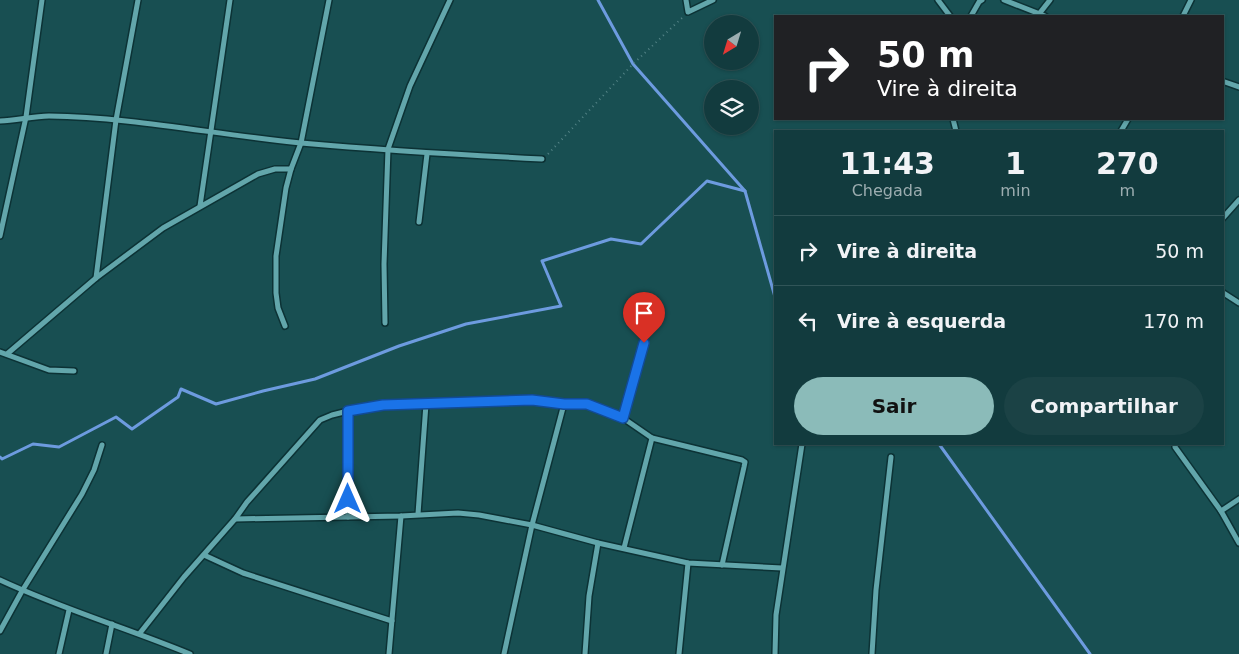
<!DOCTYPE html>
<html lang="pt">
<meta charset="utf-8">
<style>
:root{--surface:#123b3e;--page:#1b4245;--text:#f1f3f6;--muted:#9cadb0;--line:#315558;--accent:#8bbbb9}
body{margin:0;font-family:"DejaVu Sans",sans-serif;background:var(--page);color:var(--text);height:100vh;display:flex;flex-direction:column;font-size:19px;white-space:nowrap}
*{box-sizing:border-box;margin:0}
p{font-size:16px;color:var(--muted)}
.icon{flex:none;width:28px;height:28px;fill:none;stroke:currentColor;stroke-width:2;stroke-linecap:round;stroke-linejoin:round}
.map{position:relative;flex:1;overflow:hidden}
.panel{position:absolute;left:774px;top:130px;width:450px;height:315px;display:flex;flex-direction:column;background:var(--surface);border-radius:0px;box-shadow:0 1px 4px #0004,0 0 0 1px var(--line)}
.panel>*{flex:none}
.guide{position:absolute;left:774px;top:15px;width:450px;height:105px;border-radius:0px;box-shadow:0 1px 4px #0004,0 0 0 1px var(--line);background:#202124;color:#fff;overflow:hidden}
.needle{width:32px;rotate:218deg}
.fabs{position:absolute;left:704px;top:15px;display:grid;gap:10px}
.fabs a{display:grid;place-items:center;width:55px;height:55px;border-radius:50%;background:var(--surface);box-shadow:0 1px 4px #0004,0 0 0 1px var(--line);font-size:25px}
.pin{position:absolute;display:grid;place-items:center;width:42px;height:42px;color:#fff;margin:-51px -21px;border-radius:50% 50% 50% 0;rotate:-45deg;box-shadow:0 0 5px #0007}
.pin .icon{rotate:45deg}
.me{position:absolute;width:55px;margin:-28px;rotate:0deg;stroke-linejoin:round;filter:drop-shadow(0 0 4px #0008)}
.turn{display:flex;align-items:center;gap:18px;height:105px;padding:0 20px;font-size:22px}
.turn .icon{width:65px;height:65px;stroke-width:2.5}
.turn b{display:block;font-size:35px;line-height:42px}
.eta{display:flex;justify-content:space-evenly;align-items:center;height:85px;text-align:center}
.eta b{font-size:30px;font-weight:700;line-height:35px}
.button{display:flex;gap:10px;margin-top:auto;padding:10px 20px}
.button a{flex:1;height:58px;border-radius:30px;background:var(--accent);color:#111;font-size:20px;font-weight:700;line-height:58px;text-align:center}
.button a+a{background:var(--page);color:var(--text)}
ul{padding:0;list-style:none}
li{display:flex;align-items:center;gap:15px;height:70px;padding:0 20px;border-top:1px solid var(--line)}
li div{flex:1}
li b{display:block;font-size:19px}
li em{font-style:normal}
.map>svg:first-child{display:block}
</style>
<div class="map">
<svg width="1239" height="654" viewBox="0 0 1239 654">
<rect width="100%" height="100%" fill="#184f52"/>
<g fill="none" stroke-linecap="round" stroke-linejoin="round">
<g stroke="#6d9bdf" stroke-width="3">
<path d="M598,0L633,64L745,191L775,297"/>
<path d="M939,444L1090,654"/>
<path d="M0,457L2,459L33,444L59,447L116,417L132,429L178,397L181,389L216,404L263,391L315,379L399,346L466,324L561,306L542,261L611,239L641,244L707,181L745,191"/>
</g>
<g stroke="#0c3235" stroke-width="8">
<g id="minor">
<path d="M686,0L688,12L713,0"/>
<path d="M938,0L950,16"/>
<path d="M1004,0L1045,16"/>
<path d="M1039,14L1050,0"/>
<path d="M971,16L979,2L982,0"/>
<path d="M1183,16L1191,0"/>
<path d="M1222,81L1239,87"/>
<path d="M953,119L956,131"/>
<path d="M0,121C16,121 32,116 49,116C133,117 217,135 301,143C381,150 462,155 542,159"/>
<path d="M1121,131L1128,119"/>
<path d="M200,206L230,0"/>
<path d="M1222,219L1239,200"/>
<path d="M419,222L427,154"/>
<path d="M0,236L26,117L42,0"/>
<path d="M96,278L116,120L138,0"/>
<path d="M1222,292L1239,303"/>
<path d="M385,323L384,264L388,149L410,86L450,0"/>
<path d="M285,326L278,308L276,293V256L286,188L291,169L301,143L329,0"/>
<path d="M0,352L49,370L74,371"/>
<path d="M7,354L96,278L163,228L258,174L275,169H291"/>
<path d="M348,411V517"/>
<path d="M623,418L644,343"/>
<path d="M1175,444V447L1221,511L1239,543"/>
<path d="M1221,511L1239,499"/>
<path d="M418,514L426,404"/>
<path d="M235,519L401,516L458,513L479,515L532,525L598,543L688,563L782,568"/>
<path d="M624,548L652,438"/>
<path d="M204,555L243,573L392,621"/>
<path d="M0,580C62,609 127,628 190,654"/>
<path d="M0,631L22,591L82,494L94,470L102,445"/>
<path d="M140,633L184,577L235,519L247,502L320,420L332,415L348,411L383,405L532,400L564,404H587L609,411L623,418L652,438L742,460L745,462L744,467L722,565"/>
<path d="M59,654L69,610"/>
<path d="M106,654L112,624"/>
<path d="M389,654L401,516"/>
<path d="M504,654L532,525L564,404"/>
<path d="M585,654L589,596L598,543"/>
<path d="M679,654L688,563"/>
<path d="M775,654L776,615L802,444"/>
<path d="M872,654L876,590L891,457"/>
</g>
</g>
<path stroke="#548487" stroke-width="2" stroke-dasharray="1 4" stroke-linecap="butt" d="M548,154L633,64L683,17"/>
<use href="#minor" stroke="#62a6ab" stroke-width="5"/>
</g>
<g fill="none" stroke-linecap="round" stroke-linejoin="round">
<g stroke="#114b97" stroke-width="12">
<path id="route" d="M348,499V411L383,405L532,400L564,404H587L623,418L644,343"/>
</g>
<use href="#route" stroke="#1a73e8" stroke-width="9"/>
</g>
</svg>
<div class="fabs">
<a><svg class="needle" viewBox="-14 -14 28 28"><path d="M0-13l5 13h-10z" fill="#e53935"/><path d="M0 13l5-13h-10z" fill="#9cadb0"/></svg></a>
<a><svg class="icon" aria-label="layers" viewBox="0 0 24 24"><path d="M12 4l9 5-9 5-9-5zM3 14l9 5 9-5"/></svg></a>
</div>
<div class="pin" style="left:644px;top:343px;background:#d93025"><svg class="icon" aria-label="arrive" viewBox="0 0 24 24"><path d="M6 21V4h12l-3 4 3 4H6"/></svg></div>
<svg class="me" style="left:348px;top:499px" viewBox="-20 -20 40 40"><path d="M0-17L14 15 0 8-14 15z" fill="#1a73e8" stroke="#fff" stroke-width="4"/></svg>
<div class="guide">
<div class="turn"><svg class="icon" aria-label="right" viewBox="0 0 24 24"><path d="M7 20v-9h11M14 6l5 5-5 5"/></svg><div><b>50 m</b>Vire à direita</div></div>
</div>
<section class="panel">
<div class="eta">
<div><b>11:43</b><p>Chegada</p></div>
<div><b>1</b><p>min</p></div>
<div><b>270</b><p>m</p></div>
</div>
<ul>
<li><svg class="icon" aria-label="right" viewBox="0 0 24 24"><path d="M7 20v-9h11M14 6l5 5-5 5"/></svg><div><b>Vire à direita</b></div><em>50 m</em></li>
<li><svg class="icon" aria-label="left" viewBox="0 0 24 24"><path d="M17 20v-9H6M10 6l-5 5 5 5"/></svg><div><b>Vire à esquerda</b></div><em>170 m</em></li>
</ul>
<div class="button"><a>Sair</a><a>Compartilhar</a></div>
</section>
</div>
